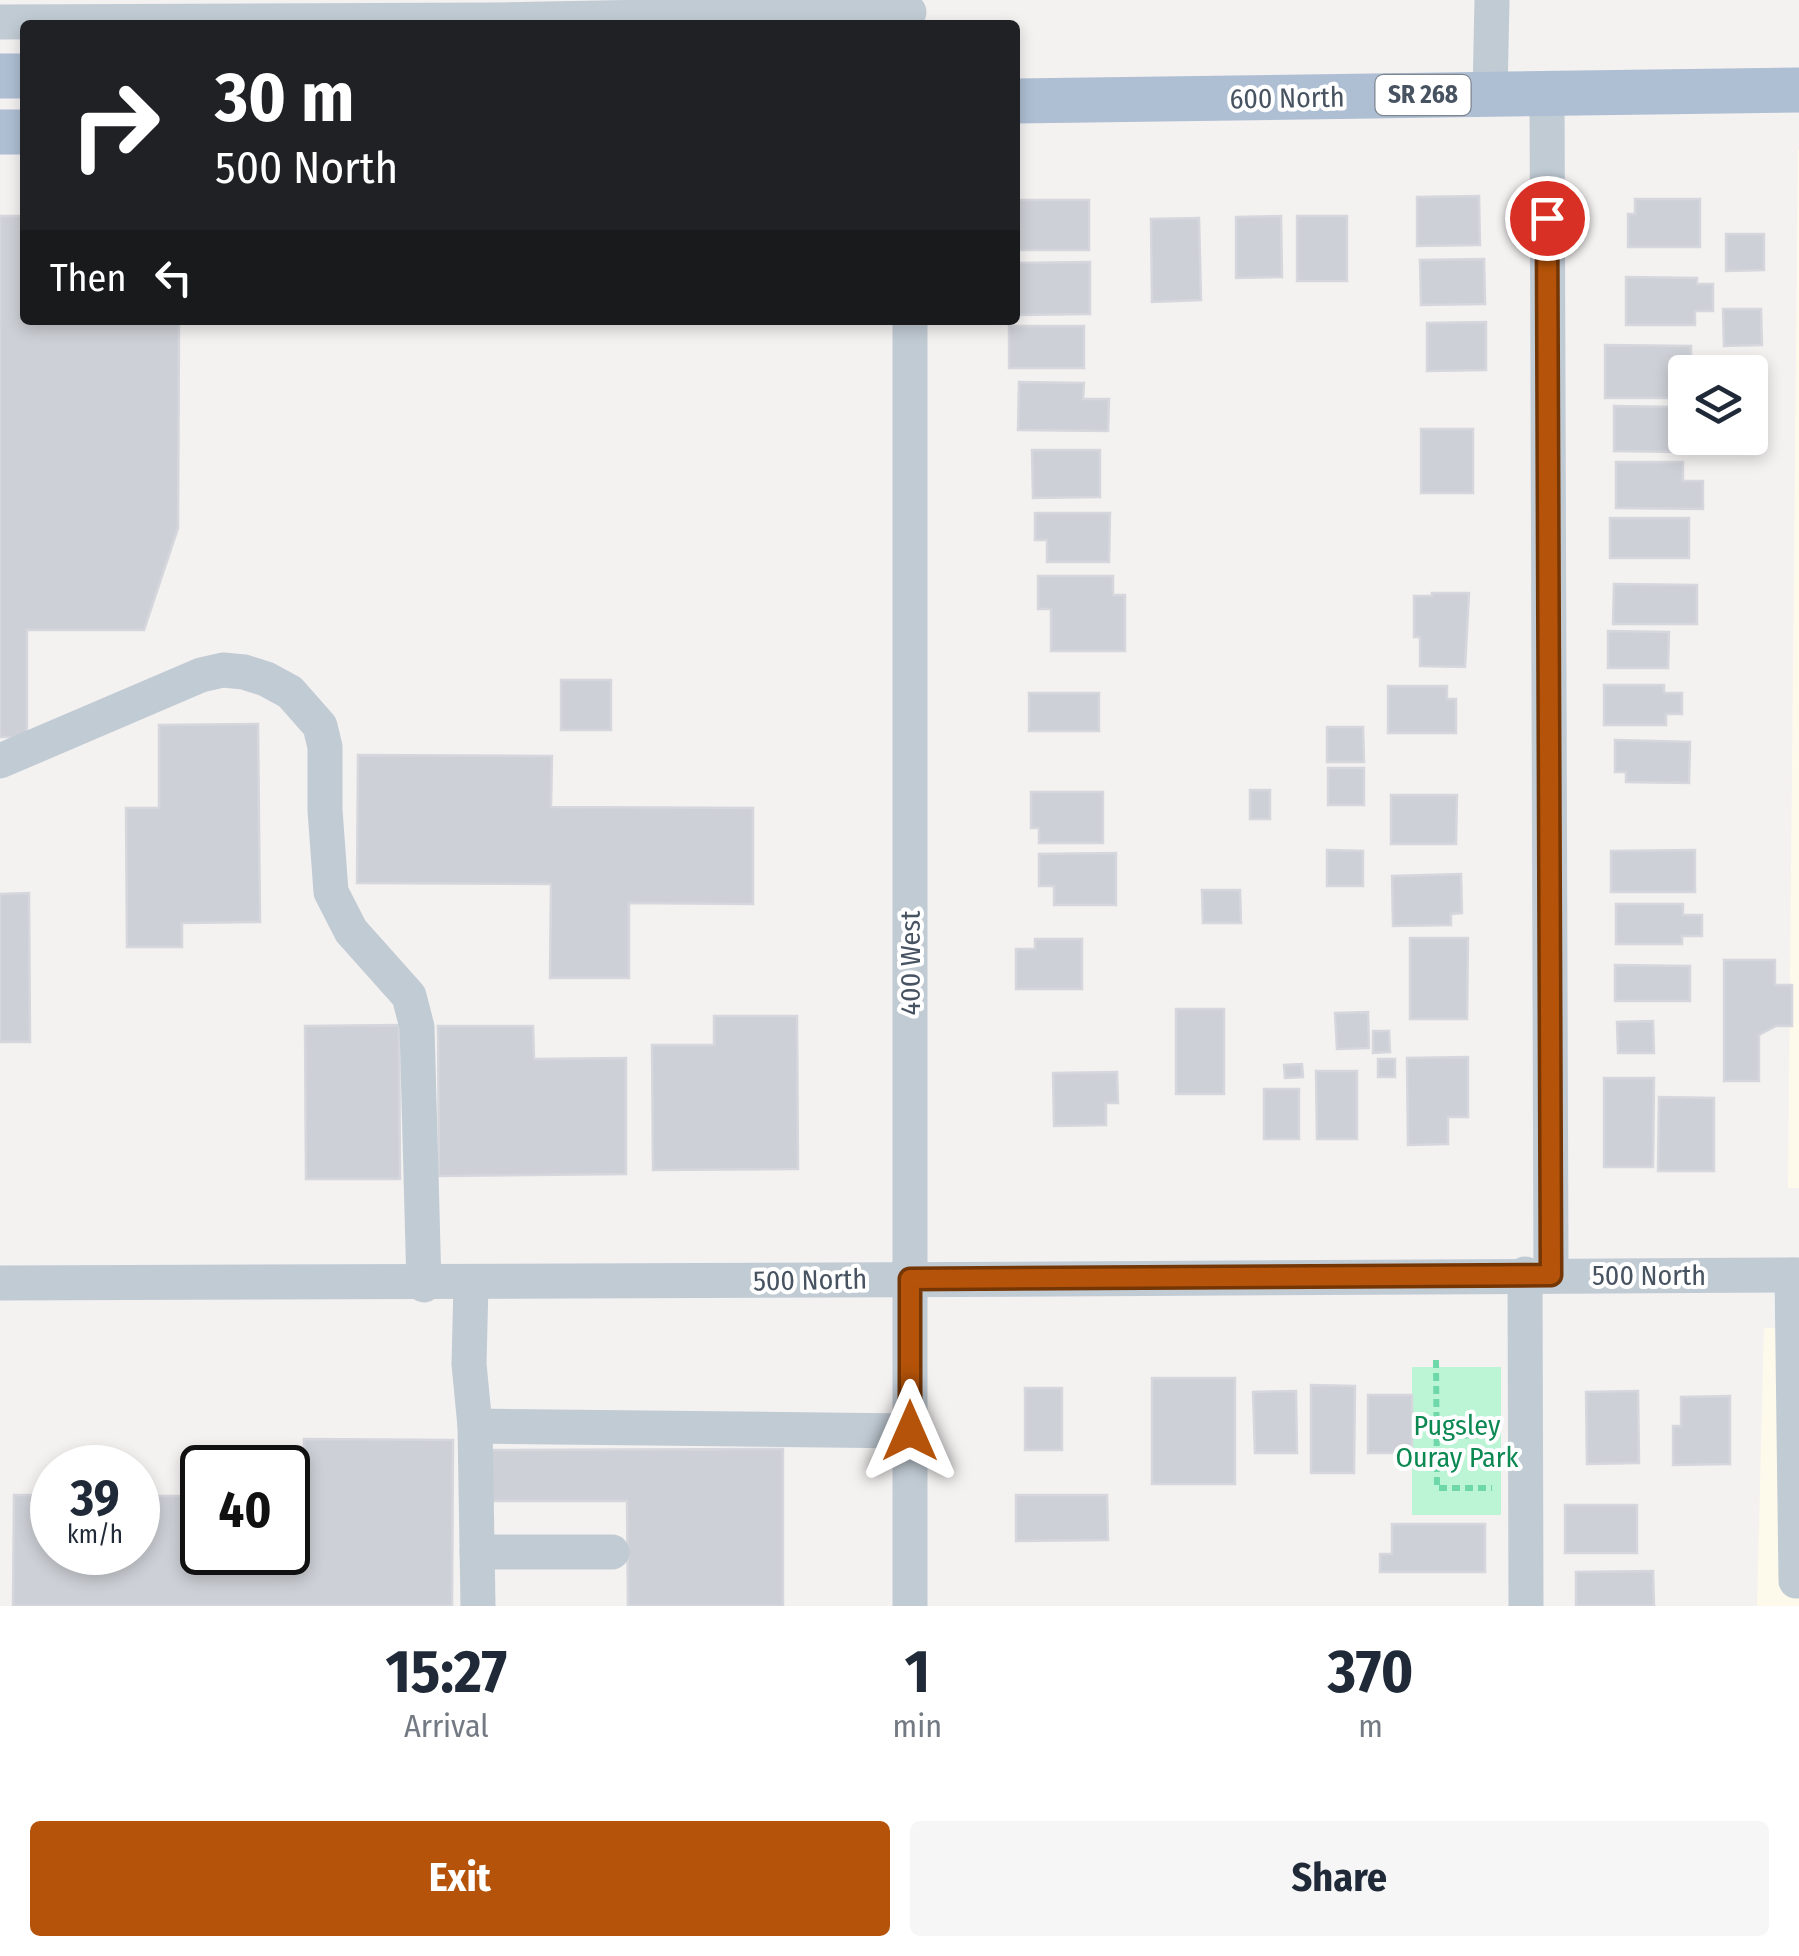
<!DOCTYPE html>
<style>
:root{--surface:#fff;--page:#f6f6f7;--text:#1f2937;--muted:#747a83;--accent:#b45309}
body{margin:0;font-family:"Fira Sans Condensed",sans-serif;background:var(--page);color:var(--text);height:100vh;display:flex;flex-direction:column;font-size:38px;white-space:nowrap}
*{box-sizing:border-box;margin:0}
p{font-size:32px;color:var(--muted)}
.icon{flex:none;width:55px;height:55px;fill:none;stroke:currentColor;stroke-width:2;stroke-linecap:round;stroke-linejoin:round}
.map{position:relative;height:1606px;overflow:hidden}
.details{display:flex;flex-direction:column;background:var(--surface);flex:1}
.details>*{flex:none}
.guide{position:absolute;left:20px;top:20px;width:1000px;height:305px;border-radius:10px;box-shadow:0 5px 15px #0003;background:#202124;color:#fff;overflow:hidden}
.buttons{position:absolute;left:1668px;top:355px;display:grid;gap:20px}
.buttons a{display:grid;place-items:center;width:100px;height:100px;border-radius:10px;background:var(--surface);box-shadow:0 5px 15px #0003;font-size:50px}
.speed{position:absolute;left:30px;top:1445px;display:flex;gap:20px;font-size:50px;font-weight:700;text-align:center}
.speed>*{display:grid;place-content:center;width:130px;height:130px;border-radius:50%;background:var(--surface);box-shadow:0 5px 15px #0003;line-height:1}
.speed small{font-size:25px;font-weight:400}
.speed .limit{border:5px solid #111;border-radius:15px;background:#fff;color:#111}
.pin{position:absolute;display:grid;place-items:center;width:85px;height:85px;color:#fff;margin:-42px;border:5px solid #fff;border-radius:50%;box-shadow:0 2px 10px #0007}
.me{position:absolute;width:110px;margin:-55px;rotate:0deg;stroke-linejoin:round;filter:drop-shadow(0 0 8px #0008)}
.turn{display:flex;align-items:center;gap:35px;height:210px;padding:0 30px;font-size:45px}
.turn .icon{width:130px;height:130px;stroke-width:2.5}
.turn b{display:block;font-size:70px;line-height:85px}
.then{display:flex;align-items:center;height:95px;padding:0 30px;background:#0003;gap:20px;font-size:38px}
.eta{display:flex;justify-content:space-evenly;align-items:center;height:170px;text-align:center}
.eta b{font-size:60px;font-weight:700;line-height:70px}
.primary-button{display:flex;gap:20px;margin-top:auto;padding:20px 30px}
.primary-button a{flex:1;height:115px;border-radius:10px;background:var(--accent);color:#fff;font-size:40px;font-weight:700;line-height:115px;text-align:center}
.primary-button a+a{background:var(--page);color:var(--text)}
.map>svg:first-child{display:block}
</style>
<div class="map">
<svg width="1799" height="1606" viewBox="0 0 1799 1606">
<rect width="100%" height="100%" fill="#f4f1f1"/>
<g fill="#fefaeb">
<path d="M1798,150H1799V1188H1788Z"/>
<path d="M1764,1328H1799V1606H1757Z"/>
</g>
<rect fill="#bcf5d5" x="1412" y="1367" width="89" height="148"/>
<g fill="#cdd0d6" stroke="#d5d7dd" stroke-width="2.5">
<path d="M1479,196L1480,245L1417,246V197Z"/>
<path d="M1635,199H1700V247H1628V214H1635Z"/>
<rect x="1015" y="200" width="74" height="50"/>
<path d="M0,216H25V320H179L178,528L144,630H27V737H0Z"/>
<path d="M1281,216L1282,277L1236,278V217Z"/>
<rect x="1297" y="216" width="50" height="65"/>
<path d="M1199,218L1201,300L1152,302L1151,219Z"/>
<path d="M1726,234H1764V270L1726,271Z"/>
<path d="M1484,259L1485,304L1421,305L1420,260Z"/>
<path d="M1090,262V314L1015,315V263Z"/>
<path d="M1626,277L1697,278V284H1713V311H1695V325H1626Z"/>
<path d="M1723,309H1761L1762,345L1724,346Z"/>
<path d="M1486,322V370L1427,371V323Z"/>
<rect x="1009" y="326" width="75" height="42"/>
<path d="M1605,345L1691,346V372H1685V398H1605Z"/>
<path d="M1019,382L1084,383L1083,399H1109L1108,431L1018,430Z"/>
<path d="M1614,406L1676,407V452L1614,451Z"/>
<rect x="1421" y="429" width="52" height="64"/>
<path d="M1032,450H1100V497L1033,498Z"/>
<path d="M1616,462H1683V481H1703V509L1616,508Z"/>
<path d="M1035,513H1110L1109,562H1047V540H1035Z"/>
<rect x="1610" y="518" width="79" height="40"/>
<path d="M1038,576H1113V595H1125V651H1051V609H1038Z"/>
<path d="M1614,584L1697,585V624H1613Z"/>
<path d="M1432,593H1469L1465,667L1420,666V637H1414V596H1432Z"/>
<path d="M1608,631L1669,632L1668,668H1608Z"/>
<rect x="561" y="680" width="50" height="50"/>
<path d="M1604,685H1664V693H1682V714H1666V725H1604Z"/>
<path d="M1388,686H1447V699H1456V733H1388Z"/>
<rect x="1029" y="693" width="70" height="38"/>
<path d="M258,724L260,922L182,923V947H127L126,808H159V725Z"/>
<path d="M1327,727H1363L1364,762H1327Z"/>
<path d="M1615,740L1690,742L1689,783L1626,782V772H1615Z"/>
<path d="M358,755L552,756L551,807L753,808V904L629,903V978H550L551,884L357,883Z"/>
<rect x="1328" y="768" width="36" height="37"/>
<rect x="1250" y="790" width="20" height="29"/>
<path d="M1031,792H1103V843H1039V828H1031Z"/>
<path d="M1391,795H1457L1456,844H1391Z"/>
<path d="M1327,850L1363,851V886H1327Z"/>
<path d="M1695,850V892H1611V851Z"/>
<path d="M1116,853V905H1054V886H1039V854Z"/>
<path d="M1461,874L1462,913L1451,914V925L1393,926L1392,876Z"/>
<path d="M1202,890H1240L1241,923H1203Z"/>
<path d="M29,893L30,1042H0V894Z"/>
<path d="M1616,904H1683V915H1702V936H1682V944H1616Z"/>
<path d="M1410,938H1468L1467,1019H1410Z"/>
<path d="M1035,939H1082V989H1016V949H1035Z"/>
<path d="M1724,960H1775V985H1792V1026H1776L1759,1035V1081H1724Z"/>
<path d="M1615,965L1690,966V1001H1615Z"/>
<rect x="1176" y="1009" width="48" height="85"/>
<path d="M1368,1012L1369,1048L1337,1049L1335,1013Z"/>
<path d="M714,1016H797L798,1169L653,1170L652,1045H714Z"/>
<path d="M1653,1021L1654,1053H1618L1617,1022Z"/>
<path d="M399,1025L400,1179H306L305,1026Z"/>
<path d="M438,1026H533L534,1059L626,1058V1174L439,1176Z"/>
<path d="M1373,1031H1389L1390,1052L1373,1053Z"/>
<path d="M1468,1057V1117H1448V1144L1408,1145L1407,1058Z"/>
<rect x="1378" y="1059" width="17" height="18"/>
<path d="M1302,1064L1303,1077L1285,1078L1284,1065Z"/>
<path d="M1316,1071H1357V1139H1317Z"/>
<path d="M1117,1072L1118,1103H1106V1125L1054,1126L1053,1073Z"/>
<path d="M1604,1078H1654L1653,1167H1604Z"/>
<rect x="1264" y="1089" width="35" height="50"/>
<path d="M1659,1097L1714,1098V1171H1658Z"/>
<rect x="1152" y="1378" width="83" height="106"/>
<path d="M1311,1385L1355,1386L1354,1473H1311Z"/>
<rect x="1025" y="1388" width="37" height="62"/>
<path d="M1296,1391L1297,1453H1255L1253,1392Z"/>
<path d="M1638,1391L1639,1463L1587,1464L1586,1392Z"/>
<rect x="1368" y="1395" width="44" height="58"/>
<path d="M1730,1396V1464L1673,1465V1426H1681V1397Z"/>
<path d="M304,1439L453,1440L452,1606H13L14,1495H52V1552H138V1496H202V1552H288V1497H304Z"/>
<path d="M783,1449V1606H628L627,1501H481V1450Z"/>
<path d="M1016,1495H1107L1108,1540L1016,1541Z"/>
<rect x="1565" y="1505" width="72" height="48"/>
<path d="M1392,1524H1485V1572H1380V1554H1392Z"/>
<path d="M1653,1571L1654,1606H1576V1572Z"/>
</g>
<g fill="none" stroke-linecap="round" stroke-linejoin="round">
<g stroke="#6fd8aa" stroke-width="6" stroke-dasharray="8 5" stroke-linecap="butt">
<path d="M1436,1360L1437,1488H1492"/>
<path d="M1437,1436L1493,1435"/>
</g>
<g stroke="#c1cbd4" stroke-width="35">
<path d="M0,22L494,20L909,12"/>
<path d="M1547,93L1551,1275"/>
<path d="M1490,94L1492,0"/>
<path d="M910,320V1606"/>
<path d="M0,761L201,675L223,670L244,672L266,679L290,692L320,726L325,747V810L331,892L351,931L409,996L417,1027L424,1285"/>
<path d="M1525,1274L1526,1606"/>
<path d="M1792,1275L1796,1581H1799"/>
<path d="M0,1283C600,1285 1199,1275 1799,1275"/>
<path d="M471,1284L469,1364L475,1426L910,1431"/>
<path d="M475,1426L478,1606"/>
<path d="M477,1552H612"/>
</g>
<g stroke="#aebed3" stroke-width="45">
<path d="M0,76H25"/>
<path d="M1015,101L1799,90"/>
<path d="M0,132H25"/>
</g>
</g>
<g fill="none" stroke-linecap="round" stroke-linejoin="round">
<g stroke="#753606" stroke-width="25">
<path id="route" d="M910,1431V1279L1551,1275L1547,218"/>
</g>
<use href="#route" stroke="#b45309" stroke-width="18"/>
</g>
<g text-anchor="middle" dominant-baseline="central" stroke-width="8" stroke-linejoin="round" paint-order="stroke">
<rect fill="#fff" stroke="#7e8790" stroke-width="2.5" x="1375.5" y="75" width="95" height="40" rx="8"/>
<g font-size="25" font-weight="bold" fill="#475361">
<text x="1423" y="95">SR 268</text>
</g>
<g font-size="28" fill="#475361" stroke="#fff">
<text transform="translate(1287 98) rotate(-1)">600 North</text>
<text transform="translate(910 963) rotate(-90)">400 West</text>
<text x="1649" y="1275">500 North</text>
<text transform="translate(810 1280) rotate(-1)">500 North</text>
</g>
<g font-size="28" fill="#0c8852" stroke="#fff">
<text x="1457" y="1425">Pugsley<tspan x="1457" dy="32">Ouray Park</tspan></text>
</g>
</g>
</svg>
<div class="buttons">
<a><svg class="icon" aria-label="layers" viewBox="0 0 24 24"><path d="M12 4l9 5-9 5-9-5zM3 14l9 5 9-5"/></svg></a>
</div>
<div class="speed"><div>39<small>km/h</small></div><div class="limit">40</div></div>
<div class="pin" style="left:1547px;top:218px;background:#d93025"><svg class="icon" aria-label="arrive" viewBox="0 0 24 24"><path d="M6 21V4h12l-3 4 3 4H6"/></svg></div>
<svg class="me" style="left:910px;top:1431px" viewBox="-20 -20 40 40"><path d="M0-17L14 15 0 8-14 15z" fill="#b45309" stroke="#fff" stroke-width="4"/></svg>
<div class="guide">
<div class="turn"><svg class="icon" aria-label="right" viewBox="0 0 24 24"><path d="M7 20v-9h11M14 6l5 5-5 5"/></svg><div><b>30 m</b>500 North</div></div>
<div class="then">Then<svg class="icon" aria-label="left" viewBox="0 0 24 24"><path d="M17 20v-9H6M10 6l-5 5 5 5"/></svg></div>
</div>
</div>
<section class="details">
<div class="eta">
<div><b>15:27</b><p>Arrival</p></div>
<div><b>1</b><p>min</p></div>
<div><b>370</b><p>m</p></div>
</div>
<div class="primary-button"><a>Exit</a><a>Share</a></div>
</section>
